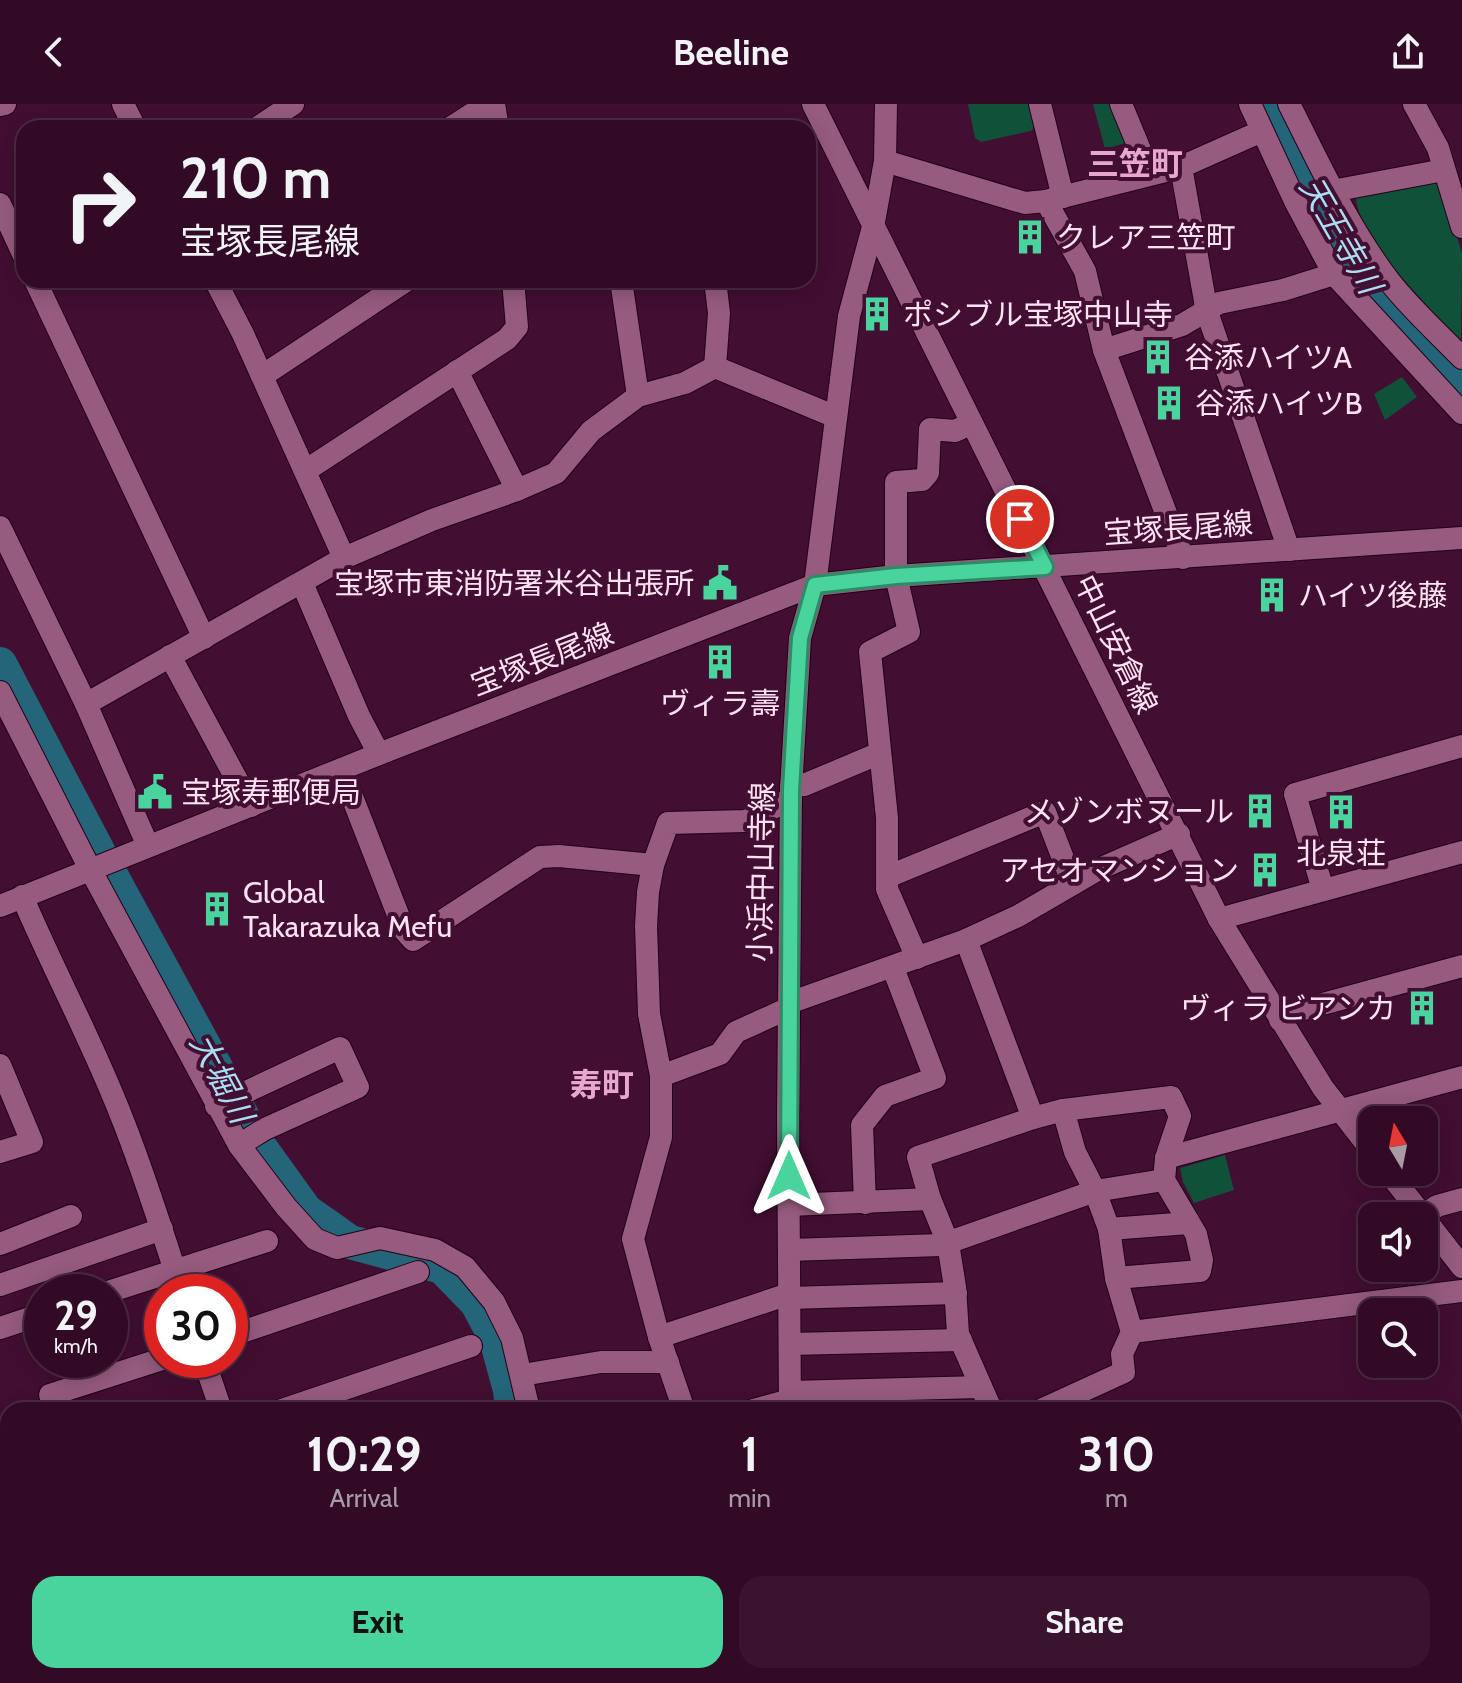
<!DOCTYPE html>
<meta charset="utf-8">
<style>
:root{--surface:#320a26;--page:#3a132e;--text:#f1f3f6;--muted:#a89aa7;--line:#4d2b43;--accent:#49d49d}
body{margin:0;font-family:Cabin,"Noto Sans JP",sans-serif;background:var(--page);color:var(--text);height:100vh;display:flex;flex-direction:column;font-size:30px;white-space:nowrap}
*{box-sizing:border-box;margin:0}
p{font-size:26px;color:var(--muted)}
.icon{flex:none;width:44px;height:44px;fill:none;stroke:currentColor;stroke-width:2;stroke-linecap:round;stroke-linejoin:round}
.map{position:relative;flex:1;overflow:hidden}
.sheet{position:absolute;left:0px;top:1298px;width:1462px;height:282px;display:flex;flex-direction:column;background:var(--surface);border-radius:24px 24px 0 0;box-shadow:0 4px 20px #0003,0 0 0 2px var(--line)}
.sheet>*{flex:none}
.top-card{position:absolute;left:16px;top:16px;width:800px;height:168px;border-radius:24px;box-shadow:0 4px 20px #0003,0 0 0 2px var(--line);background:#320a26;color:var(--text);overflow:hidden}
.needle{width:52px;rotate:350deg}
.controls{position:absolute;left:1358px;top:1002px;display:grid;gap:16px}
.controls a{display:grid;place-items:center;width:80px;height:80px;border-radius:16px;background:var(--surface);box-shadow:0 4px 20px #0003,0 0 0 2px var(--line);font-size:40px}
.speed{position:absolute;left:24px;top:1170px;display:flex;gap:16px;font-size:40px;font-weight:700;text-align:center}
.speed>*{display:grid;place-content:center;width:104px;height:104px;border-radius:50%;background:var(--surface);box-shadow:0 4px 20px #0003,0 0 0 2px var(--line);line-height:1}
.speed small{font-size:20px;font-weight:400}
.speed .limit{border:12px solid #d22;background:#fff;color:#111}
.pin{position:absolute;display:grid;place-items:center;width:68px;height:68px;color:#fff;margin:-34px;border:4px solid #fff;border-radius:50%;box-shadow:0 2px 8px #0007}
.me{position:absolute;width:88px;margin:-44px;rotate:0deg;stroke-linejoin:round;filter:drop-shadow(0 0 6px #0008)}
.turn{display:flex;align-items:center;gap:28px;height:168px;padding:0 32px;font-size:36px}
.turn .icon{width:104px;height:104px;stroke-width:2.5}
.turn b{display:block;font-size:56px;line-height:68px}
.eta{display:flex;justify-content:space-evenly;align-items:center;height:136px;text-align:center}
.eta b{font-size:48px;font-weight:800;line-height:56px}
.primary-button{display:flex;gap:16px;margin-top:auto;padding:16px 32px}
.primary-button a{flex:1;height:92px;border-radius:24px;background:var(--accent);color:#111;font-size:32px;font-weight:800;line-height:92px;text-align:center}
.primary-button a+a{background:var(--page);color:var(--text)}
header{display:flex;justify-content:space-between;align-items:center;height:104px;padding:0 32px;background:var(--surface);font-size:36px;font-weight:800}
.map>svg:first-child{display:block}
</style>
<header><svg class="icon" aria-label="back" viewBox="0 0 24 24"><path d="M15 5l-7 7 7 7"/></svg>Beeline<svg class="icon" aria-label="share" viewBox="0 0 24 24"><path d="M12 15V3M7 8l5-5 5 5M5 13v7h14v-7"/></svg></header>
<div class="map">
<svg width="1462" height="1579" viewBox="0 0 1462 1579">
<rect width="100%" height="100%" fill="#420e32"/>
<g fill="#0f5239">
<path d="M968,0H1032L1036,21L1031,27L981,38L975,34Z"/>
<path d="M1093,0H1115L1129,38L1105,45Z"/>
<path d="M1433,77L1440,80L1462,149L1461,237C1434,208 1354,131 1356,91Z"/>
<path d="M1402,273L1417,293L1385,316L1374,290Z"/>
<path d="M1225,1051L1234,1086L1194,1099L1183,1078L1180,1064Z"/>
</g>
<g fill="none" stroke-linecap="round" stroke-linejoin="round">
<g stroke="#246579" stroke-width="34">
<path d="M1269,0L1326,117L1365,183L1462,285"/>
<path d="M0,560L99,749L257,1039L306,1107L329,1123L350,1138L442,1163L477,1199L496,1235L510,1286L512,1306"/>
<path d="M537,1572L538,1579"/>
</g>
<path stroke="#5e2e4f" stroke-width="22" stroke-dasharray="22 11" stroke-linecap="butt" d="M162,1579L167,1572"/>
<g stroke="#220017" stroke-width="24">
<g id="minor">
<path d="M123,0L135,24"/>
<path d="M494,0L498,24"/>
<path d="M813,0L1219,815L1323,984L1372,1047"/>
<path d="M1040,0L1063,93"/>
<path d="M1121,0L1150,70"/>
<path d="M1250,0L1296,99L1334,170L1462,309"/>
<path d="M1289,0C1320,61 1348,123 1390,178C1411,205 1438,229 1462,254"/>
<path d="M1414,0L1438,44L1462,123"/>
<path d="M0,1L5,0"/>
<path d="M257,24L293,0"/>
<path d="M450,24L488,0"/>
<path d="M885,57L1025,99L1046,97L1181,63L1262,27"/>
<path d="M1181,63L1207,208L1289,446"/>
<path d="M1332,87L1444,66"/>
<path d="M1046,97L1085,167L1104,246L1183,454"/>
<path d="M0,100L24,152"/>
<path d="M35,176L204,534"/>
<path d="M215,176L243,230L344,454"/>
<path d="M621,176L638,292"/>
<path d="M715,176L719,209L715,263"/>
<path d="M1104,246L1182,221L1219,199L1283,186L1334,170"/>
<path d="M457,267L517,386"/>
<path d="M262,272L407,176"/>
<path d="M305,367L507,235L517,223L513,176"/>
<path d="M0,423L86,600L148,742"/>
<path d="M302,479L359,612L379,650"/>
<path d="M170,552L251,702"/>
<path d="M0,588L90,765L239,1041L286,1103L315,1135L337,1144L380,1134L435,1146L465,1163L494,1198L512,1234L529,1306"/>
<path d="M86,600L344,454L432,416L517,386L556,369L591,327L638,292L685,279L715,263L836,313"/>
<path d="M342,667L404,826L413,836L540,753L559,752L653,761"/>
<path d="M791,682L804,681L880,649"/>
<path d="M887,773L1045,708L1073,780"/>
<path d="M1323,786L1295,690L1462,642"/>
<path d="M22,792C53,865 91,935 120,1009C144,1068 162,1128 182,1188"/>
<path d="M0,802L379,650L815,481L896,472L1462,434"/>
<path d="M1219,815L1462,748"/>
<path d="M966,836L1033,1014L918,1053L930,1095L948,1139L955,1183L958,1230L990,1303L995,1306"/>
<path d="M917,854L887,785V714L870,548L909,528L896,472V378L922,376L928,369L930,325L955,327L970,320"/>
<path d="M789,899L966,836L1018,812L1097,766L1179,730"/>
<path d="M1280,916L1293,908L1462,862"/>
<path d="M0,961L32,1038L0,1048"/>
<path d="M661,972L720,950L736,928L789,904"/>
<path d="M216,1002L340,944L358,983L265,1025L239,1041"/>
<path d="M1033,1014L1063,1006L1171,993L1180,1012L1166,1054L1164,1076L1196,1130L1202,1156L1200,1167L1116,1174"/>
<path d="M1166,1054L1462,973"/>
<path d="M1388,1068L1423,1112"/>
<path d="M1164,1076L1095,1087L1109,1125L1189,1119"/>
<path d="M865,1099L862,1021L885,992L935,974L893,864"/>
<path d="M789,1101L930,1095"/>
<path d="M1423,1112L1437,1102L1462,1095"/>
<path d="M1424,1114L1462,1163"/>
<path d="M0,1140L71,1112"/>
<path d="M789,1146L941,1141L1095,1087L1075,1048L1063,1006"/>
<path d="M0,1181L162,1125"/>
<path d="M108,1188L267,1137"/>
<path d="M789,1194L956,1189"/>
<path d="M0,1224L42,1210"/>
<path d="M1132,1228L1462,1187"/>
<path d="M230,1232L418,1168"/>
<path d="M659,1233L789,1190"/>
<path d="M790,1240L961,1236"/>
<path d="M204,1256L221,1306"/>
<path d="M522,1271L601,1258H668"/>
<path d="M790,1288L981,1283"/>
<path d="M50,1291L162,1255"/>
<path d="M282,1306L471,1242"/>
<path d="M684,1306L659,1233L633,1135L661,1033V972L649,910L646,822L648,788L653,761L668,719L746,717L791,695"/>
<path d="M753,1306L790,1296"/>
<path d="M790,1306L788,1013L791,686L800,534L815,481L849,212L873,123L885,57L886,0"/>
<path d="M1041,1306L1124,1268L1122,1250L1132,1228L1116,1174L1109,1125"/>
<path d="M0,1370L8,1376"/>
<path d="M1454,1452L1462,1445"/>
<path d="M12,1572L22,1579"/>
<path d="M284,1572L295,1579"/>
<path d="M515,1572L516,1578"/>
<path d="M565,1572L573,1579"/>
<path d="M780,1572L785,1579"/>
<path d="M1199,1572L1205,1579"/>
<path d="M615,1579L622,1572"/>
<path d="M1387,1579L1393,1572"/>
</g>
</g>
<g stroke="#220017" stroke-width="34">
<g id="highway">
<path d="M0,1441L8,1447"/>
<path d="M0,1493L8,1499"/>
<path d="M114,1572L124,1579"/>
<path d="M190,1572L200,1579"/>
</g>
</g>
<use href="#minor" stroke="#965b7f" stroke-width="22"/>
<use href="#highway" stroke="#cd5920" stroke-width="32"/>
</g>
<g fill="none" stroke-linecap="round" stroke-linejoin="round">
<g stroke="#2f8a66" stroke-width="20">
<path id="route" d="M789,1072L791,686L800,534L815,481L896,472L1045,463L1020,415"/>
</g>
<use href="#route" stroke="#49d49d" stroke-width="14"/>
</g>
<defs>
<g id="building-bare" transform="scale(2.76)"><path d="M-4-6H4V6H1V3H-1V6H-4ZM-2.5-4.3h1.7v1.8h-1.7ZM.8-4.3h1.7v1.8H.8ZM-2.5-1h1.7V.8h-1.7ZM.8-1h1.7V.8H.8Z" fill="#49d49d" stroke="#420e32" stroke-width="2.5" paint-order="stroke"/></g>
<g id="civic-bare" transform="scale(2.76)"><path d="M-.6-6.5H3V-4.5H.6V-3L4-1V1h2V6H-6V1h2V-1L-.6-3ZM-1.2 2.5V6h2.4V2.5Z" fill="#49d49d" stroke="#420e32" stroke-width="2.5" paint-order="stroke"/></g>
</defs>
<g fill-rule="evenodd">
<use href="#building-bare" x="1030" y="133"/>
<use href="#building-bare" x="877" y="210"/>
<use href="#building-bare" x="1158" y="253"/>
<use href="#building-bare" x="1169" y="299"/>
<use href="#civic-bare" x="720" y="479"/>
<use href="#building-bare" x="1272" y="491"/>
<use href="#building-bare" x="720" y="558"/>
<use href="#civic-bare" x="155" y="688"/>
<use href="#building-bare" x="1260" y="707"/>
<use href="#building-bare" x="1341" y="708"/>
<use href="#building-bare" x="1265" y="766"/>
<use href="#building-bare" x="217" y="805"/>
<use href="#building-bare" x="1422" y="904"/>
</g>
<g text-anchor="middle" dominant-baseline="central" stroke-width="8" stroke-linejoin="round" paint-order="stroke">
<g font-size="30" fill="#ffe3f3" stroke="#420e32" text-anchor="start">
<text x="1056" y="133">クレア三笠町</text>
<text x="903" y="210">ポシブル宝塚中山寺</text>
<text x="1184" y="253">谷添ハイツA</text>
<text x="1195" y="299">谷添ハイツB</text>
<text x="694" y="479" text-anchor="end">宝塚市東消防署米谷出張所</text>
<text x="1298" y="491">ハイツ後藤</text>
<text x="720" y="599" text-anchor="middle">ヴィラ壽</text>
<text x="181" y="688">宝塚寿郵便局</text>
<text x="1234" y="707" text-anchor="end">メゾンボヌール</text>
<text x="1341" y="749" text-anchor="middle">北泉荘</text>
<text x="1239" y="766" text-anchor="end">アセオマンション</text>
<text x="243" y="788">Global<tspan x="243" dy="34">Takarazuka Mefu</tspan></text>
<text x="1396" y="904" text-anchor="end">ヴィラ ビアンカ</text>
</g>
<g font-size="30" fill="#ffe3f3" stroke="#420e32">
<text transform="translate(1178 424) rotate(-4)">宝塚長尾線</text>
<text transform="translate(1116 540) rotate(64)">中山安倉線</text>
<text transform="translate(542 555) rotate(-21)">宝塚長尾線</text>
<text transform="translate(761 768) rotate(-89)">小浜中山寺線</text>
</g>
<g font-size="32" font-weight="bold" fill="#e8a7ce" stroke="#420e32">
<text x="1135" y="59">三笠町</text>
<text x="602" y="980">寿町</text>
</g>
<g font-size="32" font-style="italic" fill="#aadef2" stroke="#420e32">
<text transform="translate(1341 131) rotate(60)">天王寺川</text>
<text transform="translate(222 974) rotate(62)">大堀川</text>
</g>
</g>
</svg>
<div class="controls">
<a><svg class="needle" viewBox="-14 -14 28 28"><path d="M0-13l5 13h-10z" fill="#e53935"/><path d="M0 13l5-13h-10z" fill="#a89aa7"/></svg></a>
<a><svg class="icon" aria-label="sound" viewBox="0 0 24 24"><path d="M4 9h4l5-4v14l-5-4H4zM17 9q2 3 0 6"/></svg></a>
<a><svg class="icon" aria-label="search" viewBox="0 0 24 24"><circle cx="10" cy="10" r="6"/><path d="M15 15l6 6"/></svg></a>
</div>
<div class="speed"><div>29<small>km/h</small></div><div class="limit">30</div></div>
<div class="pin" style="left:1020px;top:415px;background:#d93025"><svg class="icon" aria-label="arrive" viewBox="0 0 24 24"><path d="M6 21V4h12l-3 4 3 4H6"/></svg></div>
<svg class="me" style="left:789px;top:1072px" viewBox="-20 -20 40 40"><path d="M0-17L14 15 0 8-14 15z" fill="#49d49d" stroke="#fff" stroke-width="4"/></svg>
<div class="top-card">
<div class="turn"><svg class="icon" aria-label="right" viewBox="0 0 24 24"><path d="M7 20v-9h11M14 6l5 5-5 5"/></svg><div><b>210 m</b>宝塚長尾線</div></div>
</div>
<section class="sheet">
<div class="eta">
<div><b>10:29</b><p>Arrival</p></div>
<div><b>1</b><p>min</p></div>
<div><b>310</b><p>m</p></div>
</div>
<div class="primary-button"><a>Exit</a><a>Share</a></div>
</section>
</div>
